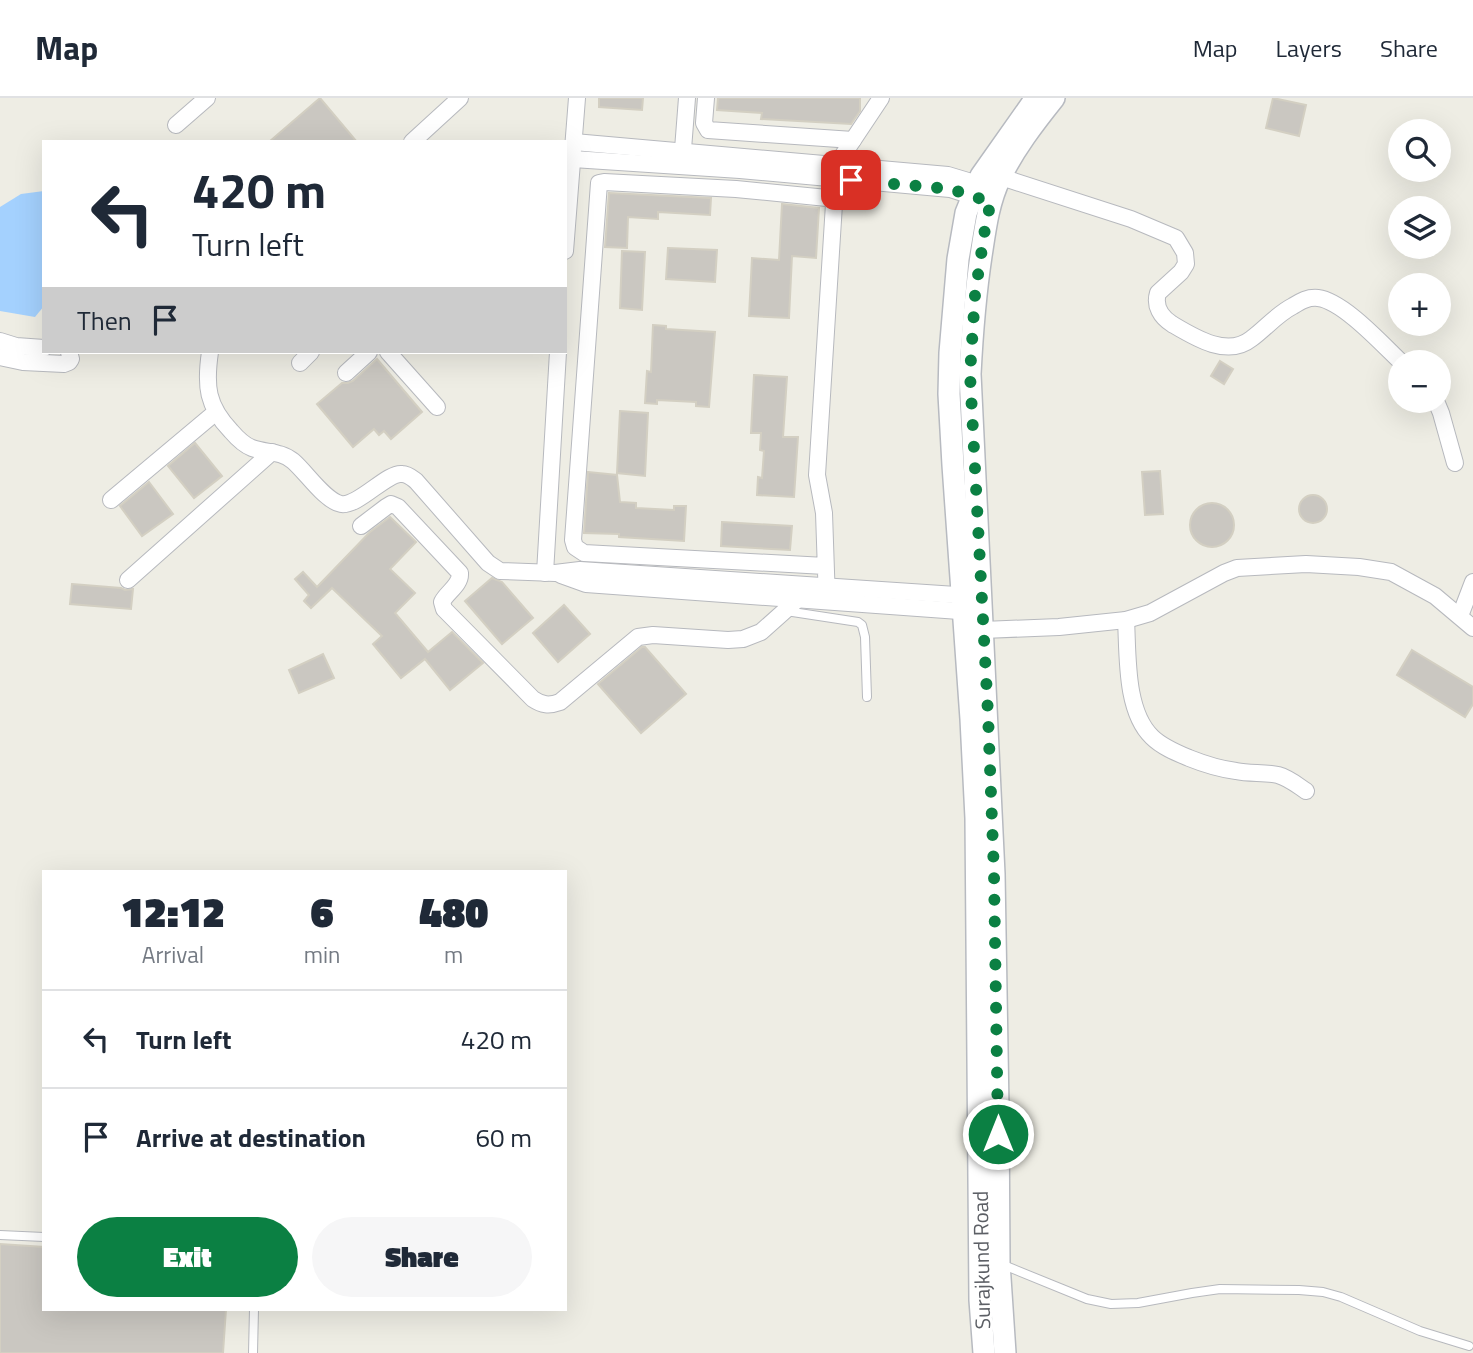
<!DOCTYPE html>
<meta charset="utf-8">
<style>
:root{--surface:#fff;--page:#f6f6f7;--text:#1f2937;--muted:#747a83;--line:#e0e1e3;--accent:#0b8043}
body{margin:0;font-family:"Titillium Web",sans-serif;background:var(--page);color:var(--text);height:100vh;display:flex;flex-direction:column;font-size:26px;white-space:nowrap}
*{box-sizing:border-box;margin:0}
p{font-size:23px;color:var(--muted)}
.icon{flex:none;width:38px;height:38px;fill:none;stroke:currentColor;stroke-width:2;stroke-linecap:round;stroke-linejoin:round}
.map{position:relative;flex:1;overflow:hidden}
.details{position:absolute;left:42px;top:772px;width:525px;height:441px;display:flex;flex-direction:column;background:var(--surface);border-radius:0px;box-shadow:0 7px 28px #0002}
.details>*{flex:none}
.guide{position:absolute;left:42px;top:42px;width:525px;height:214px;border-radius:0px;box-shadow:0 7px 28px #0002;background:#fff;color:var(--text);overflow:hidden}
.tools{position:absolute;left:1388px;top:21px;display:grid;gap:14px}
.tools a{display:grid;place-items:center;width:63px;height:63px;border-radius:50%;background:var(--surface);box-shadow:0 7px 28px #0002;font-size:35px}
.pin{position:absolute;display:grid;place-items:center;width:60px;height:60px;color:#fff;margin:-30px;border-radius:14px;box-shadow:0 4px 10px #0006}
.me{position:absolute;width:77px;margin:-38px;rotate:0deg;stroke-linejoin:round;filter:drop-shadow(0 0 5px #0008)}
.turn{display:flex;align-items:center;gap:24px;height:147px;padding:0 35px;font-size:32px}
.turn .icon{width:91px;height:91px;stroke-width:2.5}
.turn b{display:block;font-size:49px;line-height:60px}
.then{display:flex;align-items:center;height:66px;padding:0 35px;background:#0003;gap:14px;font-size:26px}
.eta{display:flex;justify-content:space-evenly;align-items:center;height:119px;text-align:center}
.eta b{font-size:42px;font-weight:800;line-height:49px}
.action{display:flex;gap:14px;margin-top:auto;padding:14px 35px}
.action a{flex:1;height:80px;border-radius:42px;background:var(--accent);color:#fff;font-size:28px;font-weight:800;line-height:80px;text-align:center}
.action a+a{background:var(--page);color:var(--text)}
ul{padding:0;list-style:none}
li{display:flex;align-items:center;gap:21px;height:98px;padding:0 35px;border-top:2px solid var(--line)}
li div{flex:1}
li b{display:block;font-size:26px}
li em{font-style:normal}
header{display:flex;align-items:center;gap:42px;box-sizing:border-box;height:98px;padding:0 35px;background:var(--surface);border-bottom:2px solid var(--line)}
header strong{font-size:33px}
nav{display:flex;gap:38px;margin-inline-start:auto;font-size:24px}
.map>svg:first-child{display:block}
</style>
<header>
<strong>Map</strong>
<nav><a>Map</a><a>Layers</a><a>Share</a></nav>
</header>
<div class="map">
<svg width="1473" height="1255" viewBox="0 0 1473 1255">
<rect width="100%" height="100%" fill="#eeede4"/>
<path fill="#a4d1fe" d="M44,93V208L35,219L0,213V109L21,96Z"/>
<g fill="#cac7c1" stroke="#d3cfc2" stroke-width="2">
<path d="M320,0L357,44H269Z"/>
<path d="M599,0H643L642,12L599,9Z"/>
<path d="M718,0H860V13L851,26L761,21L762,15L717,12Z"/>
<path d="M1273,0L1306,7L1299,38L1266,30Z"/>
<path d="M609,95L711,100L710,117L658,114V121L628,119L627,150L605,149Z"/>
<path d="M782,106L819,110L816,160L792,158L789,220L749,218L752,160L779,162Z"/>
<path d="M668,150L717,152L715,184L666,181Z"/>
<path d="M622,153L645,154L642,212L620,210Z"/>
<path d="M653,227L666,228V231L715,234L709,309L696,308V304L657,302V306L645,305L647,273L651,274Z"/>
<path d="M377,261L422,314L391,341L384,333L379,337L374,331L353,349L317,306L342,285H348L353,283Z"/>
<path d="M1220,263L1233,271L1224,286L1211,278Z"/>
<path d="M754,277L787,279L783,339H798L794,399L757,397L758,379L762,380L764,353L760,352L761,335H751Z"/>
<path d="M620,313L648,315L645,378L617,375Z"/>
<path d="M195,345L222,378L194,400L168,368Z"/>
<path d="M1160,373L1163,416L1145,417L1142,374Z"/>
<path d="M588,374L617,377L620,404L636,405V410L674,412V408H686L684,443L619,439V436L584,435Z"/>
<path d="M149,384L173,416L142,438L120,408Z"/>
<circle cx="1313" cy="411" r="14"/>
<circle cx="1212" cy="427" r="22"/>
<path d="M390,419L416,444L390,471L415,495L395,515L428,554L452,534L483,565L450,592L425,561L401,580L373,546L382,538L332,490L311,510L304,503L309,497L295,481L303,474L317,489L370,434Z"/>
<path d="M722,424L792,428L790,452L721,448Z"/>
<path d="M492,480L502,484L533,520L502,546L465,503Z"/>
<path d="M72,486L121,490L125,492L133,491L131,511L70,506Z"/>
<path d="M564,507L590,536L558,564L533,535Z"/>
<path d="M642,549H645L686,596L641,635L598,586Z"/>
<path d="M1412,552L1473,589V606L1465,619L1397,577Z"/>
<path d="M323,556L334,580L299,595L289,572Z"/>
<path d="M0,1146L44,1149V1211H226L223,1255H0Z"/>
</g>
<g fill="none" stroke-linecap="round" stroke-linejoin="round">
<g stroke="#b7b9be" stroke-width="10">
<g id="lane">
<path d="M786,513L858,524L862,527L865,539L867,599"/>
<path d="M0,1137L44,1139"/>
<path d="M1001,1166L1087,1201L1111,1206L1138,1205L1192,1195L1220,1191L1299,1192L1323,1194L1341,1199L1420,1233L1469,1248"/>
<path d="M253,1255L254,1211"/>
</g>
</g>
<g stroke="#b7b9be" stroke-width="18">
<g id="street">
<path d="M706,0L704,25L708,32L853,42"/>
<path d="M176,27L207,0"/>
<path d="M412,44L460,0"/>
<path d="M574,44L948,77L988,89"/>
<path d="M573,61L740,72L950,91L981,101"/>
<path d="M682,64L687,0"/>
<path d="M831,75L881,0"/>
<path d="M1001,79L1131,121L1176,140L1185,155L1186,166L1181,174L1158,195C1154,208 1161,219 1172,226C1194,239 1227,260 1251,241C1265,231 1277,216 1293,208C1301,203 1308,199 1318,200C1343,203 1382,246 1401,264"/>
<path d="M565,153L577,0"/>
<path d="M0,243L16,248L44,250"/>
<path d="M210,254C205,288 207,308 231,333C237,340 244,347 252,350C266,355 281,353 293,363C306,374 325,403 341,406C358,409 387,374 402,376C408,376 412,380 416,383L488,465L500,473L555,475L580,472L971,498"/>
<path d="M388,254L437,309"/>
<path d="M0,259L23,264L64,266L69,264L71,261L69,254"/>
<path d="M300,265L311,254"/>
<path d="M346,275L369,254"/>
<path d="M1436,303L1441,315L1455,365"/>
<path d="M111,402L216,314"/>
<path d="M361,428L386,409L391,406L398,409L460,475C461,487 447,494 442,504L444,511L533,601C542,607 549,608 560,604L638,539L653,537L728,542L743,541L761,534L798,501"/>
<path d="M825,468L584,455L575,449L573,442L599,85L604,84L736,91L827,100L831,102L834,106L817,377L824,415L827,503"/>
<path d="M545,475L558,254"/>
<path d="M561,477L586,486L973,514"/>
<path d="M128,482L272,354"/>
<path d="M1460,518L1473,484"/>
<path d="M1126,522C1128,557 1125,613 1152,639C1162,649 1177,655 1189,660C1204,666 1220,671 1236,673C1249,676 1265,674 1278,677C1289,680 1297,687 1306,693"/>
<path d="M983,532L1059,529L1126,522L1150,515L1224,475L1237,470L1306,466L1359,469L1391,474L1435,498L1473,530"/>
</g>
</g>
<g stroke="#b7bac0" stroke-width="24">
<g id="secondary">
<path d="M984,1255L980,1202L976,720L971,621L953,367L949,296L950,255L958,161L966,115L981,78L1036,0"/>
<path d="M1005,1255L999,1165L998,1010L994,776L970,276C972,237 975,198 981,158C985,132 988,105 1000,80C1014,51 1034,25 1054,0"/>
</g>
</g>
<use href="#lane" stroke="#fff" stroke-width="8"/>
<use href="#street" stroke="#fff" stroke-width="16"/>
<use href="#secondary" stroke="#fff" stroke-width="21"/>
</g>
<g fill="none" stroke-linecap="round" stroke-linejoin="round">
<path stroke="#0b8043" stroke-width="12" stroke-dasharray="0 21.6" d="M851,82L950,91L991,104L986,124L975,197L970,276L988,616L994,776L998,1036"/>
</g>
<g text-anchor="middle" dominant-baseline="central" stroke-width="6" stroke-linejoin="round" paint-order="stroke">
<g font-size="21" fill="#5c5f65" stroke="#fff">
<text transform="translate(981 1162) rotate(-91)">Surajkund Road</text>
</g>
</g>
</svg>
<div class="tools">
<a><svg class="icon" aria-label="search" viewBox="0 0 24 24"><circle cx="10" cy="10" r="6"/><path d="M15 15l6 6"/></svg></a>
<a><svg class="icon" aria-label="layers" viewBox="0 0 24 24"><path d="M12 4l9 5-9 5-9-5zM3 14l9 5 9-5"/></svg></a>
<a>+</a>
<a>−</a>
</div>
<div class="pin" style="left:851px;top:82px;background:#d93025"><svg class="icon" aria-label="arrive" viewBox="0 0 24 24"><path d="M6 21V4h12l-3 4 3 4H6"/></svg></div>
<svg class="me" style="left:998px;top:1036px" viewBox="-20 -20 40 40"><circle r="17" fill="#0b8043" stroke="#fff" stroke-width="3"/><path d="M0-11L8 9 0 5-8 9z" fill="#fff"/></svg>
<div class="guide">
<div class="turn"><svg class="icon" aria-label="left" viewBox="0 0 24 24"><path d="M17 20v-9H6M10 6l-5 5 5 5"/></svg><div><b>420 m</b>Turn left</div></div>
<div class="then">Then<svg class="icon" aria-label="arrive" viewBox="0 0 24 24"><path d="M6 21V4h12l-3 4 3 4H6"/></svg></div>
</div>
<section class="details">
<div class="eta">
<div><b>12:12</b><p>Arrival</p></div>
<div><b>6</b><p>min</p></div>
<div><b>480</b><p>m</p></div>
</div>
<ul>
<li><svg class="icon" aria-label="left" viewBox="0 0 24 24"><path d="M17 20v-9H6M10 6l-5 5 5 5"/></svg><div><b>Turn left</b></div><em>420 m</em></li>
<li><svg class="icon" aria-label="arrive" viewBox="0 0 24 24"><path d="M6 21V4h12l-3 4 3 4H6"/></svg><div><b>Arrive at destination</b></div><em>60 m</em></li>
</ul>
<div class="action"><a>Exit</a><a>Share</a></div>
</section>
</div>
